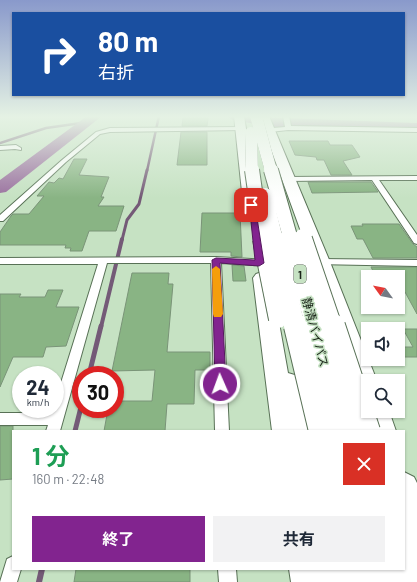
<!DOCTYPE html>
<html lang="ja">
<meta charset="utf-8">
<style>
:root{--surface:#fff;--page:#f2f2f3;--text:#1f2937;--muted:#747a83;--accent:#82248f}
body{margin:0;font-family:Barlow,"Noto Sans JP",sans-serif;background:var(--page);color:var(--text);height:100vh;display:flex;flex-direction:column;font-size:15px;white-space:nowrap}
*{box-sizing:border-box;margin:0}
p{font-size:13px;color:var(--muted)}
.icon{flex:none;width:22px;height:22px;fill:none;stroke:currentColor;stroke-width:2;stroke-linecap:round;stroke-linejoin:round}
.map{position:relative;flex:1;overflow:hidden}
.side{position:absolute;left:12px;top:430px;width:393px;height:140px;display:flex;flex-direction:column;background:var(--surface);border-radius:0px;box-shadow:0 1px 3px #0004}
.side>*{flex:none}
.banner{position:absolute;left:12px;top:12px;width:393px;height:84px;border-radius:0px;box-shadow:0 1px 3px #0004;background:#1a4fa0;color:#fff;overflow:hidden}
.needle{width:26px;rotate:303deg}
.tools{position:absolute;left:361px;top:270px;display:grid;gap:8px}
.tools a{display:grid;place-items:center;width:44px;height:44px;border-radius:0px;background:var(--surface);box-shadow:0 1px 3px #0004;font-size:20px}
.speed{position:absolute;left:12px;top:366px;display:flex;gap:8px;font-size:20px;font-weight:700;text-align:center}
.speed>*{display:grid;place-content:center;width:52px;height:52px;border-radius:50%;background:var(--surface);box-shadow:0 1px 3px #0004;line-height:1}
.speed small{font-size:10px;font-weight:400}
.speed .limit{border:6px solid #d22;background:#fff;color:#111}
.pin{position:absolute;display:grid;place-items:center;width:34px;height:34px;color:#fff;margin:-17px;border-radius:8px;box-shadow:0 2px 6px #0006}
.me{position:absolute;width:44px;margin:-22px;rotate:358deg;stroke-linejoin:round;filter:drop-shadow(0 0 3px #0008)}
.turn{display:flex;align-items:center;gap:14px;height:84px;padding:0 20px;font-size:18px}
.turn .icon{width:52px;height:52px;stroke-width:2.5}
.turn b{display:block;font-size:28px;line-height:34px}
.round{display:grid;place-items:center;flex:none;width:42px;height:42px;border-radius:0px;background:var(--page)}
.overview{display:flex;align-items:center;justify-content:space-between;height:68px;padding:0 20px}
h1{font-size:24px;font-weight:700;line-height:30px;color:#1e9e55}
.action{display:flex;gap:8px;margin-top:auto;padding:8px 20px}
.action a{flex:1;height:46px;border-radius:0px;background:var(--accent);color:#fff;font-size:16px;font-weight:700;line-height:46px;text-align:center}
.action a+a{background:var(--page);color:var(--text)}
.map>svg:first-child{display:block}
</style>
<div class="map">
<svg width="417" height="582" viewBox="0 0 417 582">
<rect width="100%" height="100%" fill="#c6e2c3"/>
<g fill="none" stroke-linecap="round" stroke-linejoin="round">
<g stroke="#745a77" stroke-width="2.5">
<path d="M0,143L46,128L88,122"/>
<path d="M147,171L159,116"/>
</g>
<path stroke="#745a77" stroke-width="3" d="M122,240L127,220L139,204L147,170"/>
<path stroke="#745a77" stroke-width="4" d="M101,327L122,239"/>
<g stroke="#745a77" stroke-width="5">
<path d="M89,375L101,326"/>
<path d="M75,431L81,407"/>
</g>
<path stroke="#745a77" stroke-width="6" d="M39,582L42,569"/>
<g fill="#9a719f" fill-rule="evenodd">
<path d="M87,116H102L6,192L0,193V180Z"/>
<path d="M227,116L417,123V131L274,127L233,120Z"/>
</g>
</g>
<g fill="#89b484" stroke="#7a9478">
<path d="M183,118H208L207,126H182Z"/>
<path d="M181,132H207V165H177Z"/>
<path d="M289,141H328L330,145H352L360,157L343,161L352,175H331L324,160H317L316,157L295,155Z"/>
<path d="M74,159H87L79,175L109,177L101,197H104L98,206H124L116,231H89L82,251H70L71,248H65L66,245H0V232L11,216L13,214H29L44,196H37L49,182L54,183L59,178L63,179Z"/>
<path d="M308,182H371L378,192L312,193Z"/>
<path d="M202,213H240L242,257L231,256V252H200Z"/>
<path d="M362,224H399L413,244L417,247V258H373L363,239H357L351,226H363Z"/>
<path d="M232,265L244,266L246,281H233Z"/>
<path d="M371,267H417V314L405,292H401L398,289V277H376Z"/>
<path d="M132,273H169L168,284H173L167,352H210V370H195L194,404H167L165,431H104L108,409H115V401H152L155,370L112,371Z"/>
<path d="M48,290H63L56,307H79L66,346L46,347L43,357H13L0,387V294H21L19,297H45Z"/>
<path d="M403,329H417V357H398V347H413Z"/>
<path d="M0,426H13V479L0,480Z"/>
<path d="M76,569H190V582H74Z"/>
</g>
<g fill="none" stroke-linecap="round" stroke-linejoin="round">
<g stroke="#587156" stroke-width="2">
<g id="street">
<path d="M283,116H289L291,126L417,128V132L288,130L261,133L258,131L261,129L285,127Z"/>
<path d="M241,127L243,128V130L110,132L100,134L66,162L3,221H0V215L62,160L96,132L110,128Z"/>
<path d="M16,145L21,148V150L15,149L0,150V146Z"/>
<path d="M417,176V180H379L417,235V244L414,243L372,180L287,181L284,179L287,177Z"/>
<path d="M216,257L270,260L275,263L270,266L221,263L229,431H215L211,263H107L60,431H46L48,425H0V413H52L53,409H55V402L98,264H0V258Z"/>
<path d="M318,259L417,260V266L315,264L313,262L315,260Z"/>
<path d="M13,556V569H21L17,582H0L7,559Z"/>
<path d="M218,569H236L237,582H219Z"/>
</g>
</g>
<g stroke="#587156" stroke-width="2">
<g id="highway">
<path d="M234,116H244L256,192L254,195L249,196L244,195L242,192Z"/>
<path d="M259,116H269L330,262L377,381H368V401L359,398L356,390L312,262Z"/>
<path d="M262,272L268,274L271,278L288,373L298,376L302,383L312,431H272L253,278L256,274Z"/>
<path d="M368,402V411H389L396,431H370L363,411Z"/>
<path d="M404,472L414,477L417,483V582H291L289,569H404Z"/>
</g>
</g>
<use href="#street" fill="#fff" fill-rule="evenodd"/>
<use href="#highway" fill="#fff" fill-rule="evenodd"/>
<g stroke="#587156" stroke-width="12" stroke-linecap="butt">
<g id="highway-bridge-far3">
<path d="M256,116L271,171"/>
<path d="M251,133L252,171"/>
</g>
</g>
<g stroke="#587156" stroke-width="16" stroke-linecap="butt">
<g id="highway-bridge-far2">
<path d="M252,170L262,240"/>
<path d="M271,170L291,240"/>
<path d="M265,195L276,240"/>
<path d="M302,236L303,240"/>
</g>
</g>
<g stroke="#587156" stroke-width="20" stroke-linecap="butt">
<g id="highway-bridge-far1">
<path d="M262,239L278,319"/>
<path d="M275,239L296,327"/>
<path d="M290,239L315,327"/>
<path d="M303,239L333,327"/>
</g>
</g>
<g stroke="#587156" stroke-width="26" stroke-linecap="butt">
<g id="highway-bridge">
<path d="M296,326L321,431"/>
<path d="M315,326L344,431"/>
<path d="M333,326L368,431"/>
</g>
</g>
<use href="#highway-bridge-far3" stroke="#fff" stroke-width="12"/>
<use href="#highway-bridge-far2" stroke="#fff" stroke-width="14"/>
<use href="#highway-bridge-far1" stroke="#fff" stroke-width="18"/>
<use href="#highway-bridge" stroke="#fff" stroke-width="24"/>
</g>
<linearGradient id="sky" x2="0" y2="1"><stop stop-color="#8999cb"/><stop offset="0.59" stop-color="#e5f2e4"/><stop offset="1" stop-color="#e5f2e4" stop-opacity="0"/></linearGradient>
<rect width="417" height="198" fill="url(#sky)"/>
<path fill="#82248f" stroke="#54175d" d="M249,203L255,205L264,263L259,266L220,263L226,384L224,388L220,390L216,388L215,384L212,260L216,258L255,260Z"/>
<path fill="#f59e0b" d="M216,266L220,269L223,314L221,317H214L213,314L212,269Z"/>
<g text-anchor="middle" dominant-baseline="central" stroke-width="3" stroke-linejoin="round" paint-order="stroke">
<rect fill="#c6e2c3" stroke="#4e5d4c" stroke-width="1" x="294" y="265" width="12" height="18" rx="3"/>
<g font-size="11" font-weight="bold" fill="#1a2419">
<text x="300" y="274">1</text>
</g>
<g font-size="12" fill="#1a2419" stroke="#c6e2c3">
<text transform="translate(316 332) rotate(75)">静清バイパス</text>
</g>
</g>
</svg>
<div class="tools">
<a><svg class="needle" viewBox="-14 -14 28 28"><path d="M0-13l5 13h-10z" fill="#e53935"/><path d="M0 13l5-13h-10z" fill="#747a83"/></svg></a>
<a><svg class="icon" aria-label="sound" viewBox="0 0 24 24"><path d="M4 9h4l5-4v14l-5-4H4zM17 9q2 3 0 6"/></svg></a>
<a><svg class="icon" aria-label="search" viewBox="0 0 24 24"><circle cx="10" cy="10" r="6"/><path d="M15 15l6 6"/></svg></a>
</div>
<div class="speed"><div>24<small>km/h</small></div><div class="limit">30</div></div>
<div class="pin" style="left:251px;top:205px;background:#d93025"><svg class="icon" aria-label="arrive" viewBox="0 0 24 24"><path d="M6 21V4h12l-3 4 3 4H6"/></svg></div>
<svg class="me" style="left:220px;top:384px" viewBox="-20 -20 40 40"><circle r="17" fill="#82248f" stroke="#fff" stroke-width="3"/><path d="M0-11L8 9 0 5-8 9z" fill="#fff"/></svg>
<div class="banner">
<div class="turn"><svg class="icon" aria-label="right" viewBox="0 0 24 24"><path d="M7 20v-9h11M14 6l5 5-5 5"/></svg><div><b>80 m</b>右折</div></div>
</div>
<section class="side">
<div class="overview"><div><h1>1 分</h1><p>160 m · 22:48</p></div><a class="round" style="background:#d93025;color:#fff"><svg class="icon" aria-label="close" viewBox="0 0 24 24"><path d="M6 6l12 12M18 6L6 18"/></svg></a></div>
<div class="action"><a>終了</a><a>共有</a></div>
</section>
</div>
